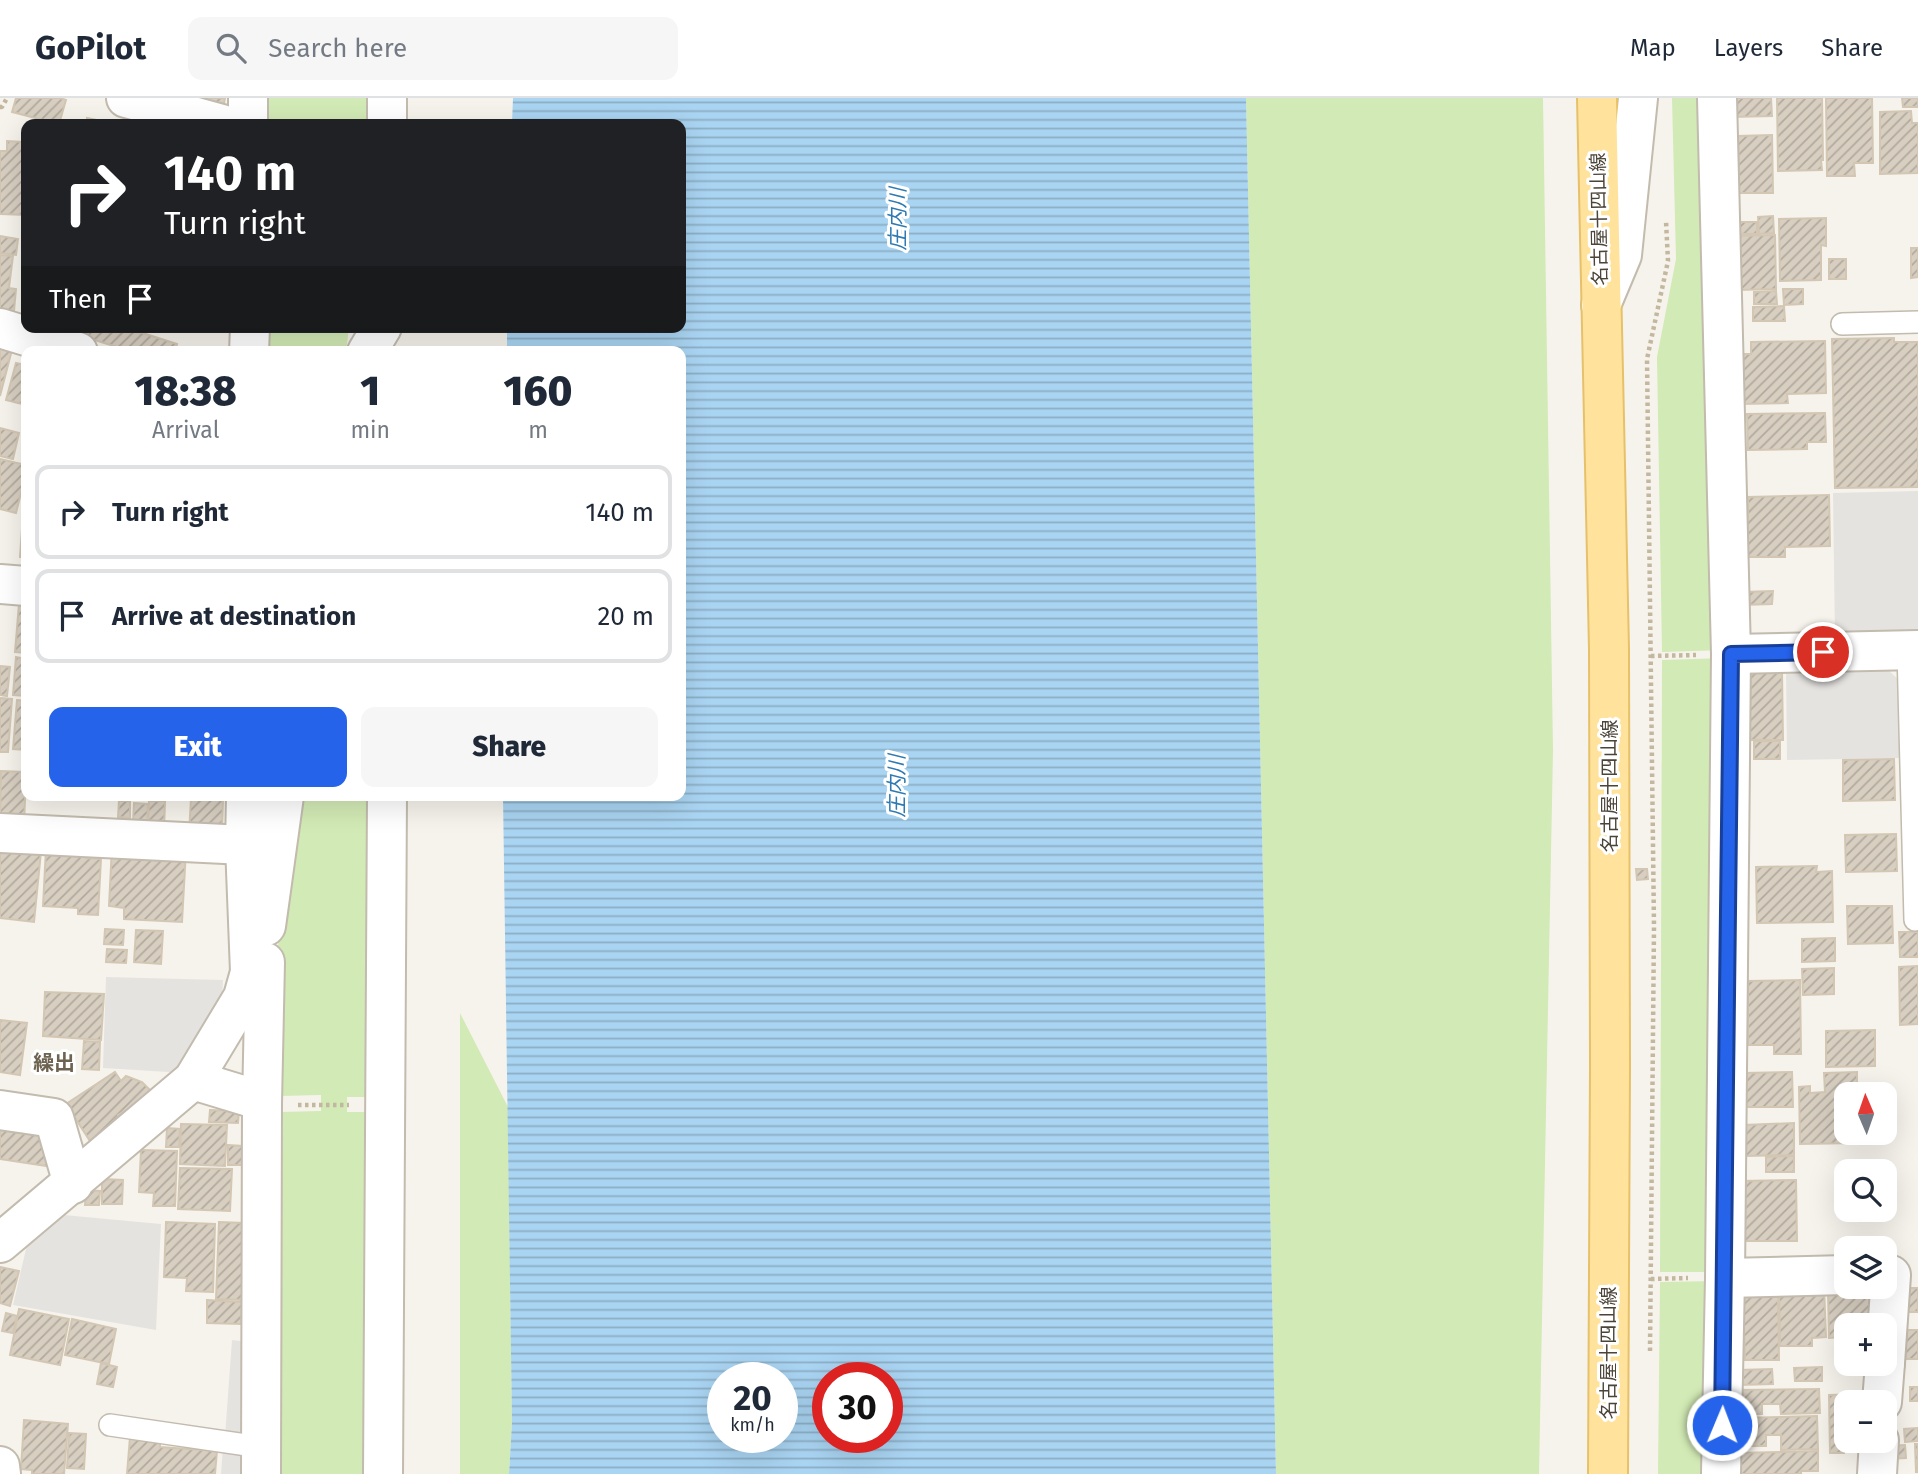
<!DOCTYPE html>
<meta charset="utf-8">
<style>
:root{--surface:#fff;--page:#f6f6f7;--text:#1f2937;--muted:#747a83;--line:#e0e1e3;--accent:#2563eb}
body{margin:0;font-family:"Fira Sans","Noto Sans JP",sans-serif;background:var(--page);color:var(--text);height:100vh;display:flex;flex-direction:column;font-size:26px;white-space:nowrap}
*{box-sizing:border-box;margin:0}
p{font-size:23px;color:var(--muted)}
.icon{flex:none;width:38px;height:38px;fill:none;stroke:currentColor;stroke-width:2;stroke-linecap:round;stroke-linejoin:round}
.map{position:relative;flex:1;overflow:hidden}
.side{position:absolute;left:21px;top:248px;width:665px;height:455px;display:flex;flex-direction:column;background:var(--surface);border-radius:14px;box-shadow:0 7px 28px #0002}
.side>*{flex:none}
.banner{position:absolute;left:21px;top:21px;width:665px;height:214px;border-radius:14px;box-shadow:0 7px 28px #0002;background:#202124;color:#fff;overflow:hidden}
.needle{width:46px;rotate:358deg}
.controls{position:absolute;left:1834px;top:984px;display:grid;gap:14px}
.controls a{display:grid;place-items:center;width:63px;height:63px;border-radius:14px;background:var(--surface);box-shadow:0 7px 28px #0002;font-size:35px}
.speed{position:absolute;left:707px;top:1264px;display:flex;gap:14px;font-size:35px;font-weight:700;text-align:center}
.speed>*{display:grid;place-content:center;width:91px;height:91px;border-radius:50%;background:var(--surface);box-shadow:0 7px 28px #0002;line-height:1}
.speed small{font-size:18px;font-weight:400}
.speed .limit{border:10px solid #d22;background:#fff;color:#111}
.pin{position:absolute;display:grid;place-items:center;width:60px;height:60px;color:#fff;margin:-30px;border:4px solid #fff;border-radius:50%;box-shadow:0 2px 7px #0007}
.me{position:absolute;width:77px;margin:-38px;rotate:1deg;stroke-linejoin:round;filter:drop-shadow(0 0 5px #0008)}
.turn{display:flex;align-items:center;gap:24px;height:147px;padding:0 28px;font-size:32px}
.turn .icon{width:91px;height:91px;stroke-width:2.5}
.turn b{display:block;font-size:49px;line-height:60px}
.then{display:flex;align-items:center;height:66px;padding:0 28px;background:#0003;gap:14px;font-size:26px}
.eta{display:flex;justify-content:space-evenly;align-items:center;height:119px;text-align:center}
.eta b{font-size:42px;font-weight:800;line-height:49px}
.action{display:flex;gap:14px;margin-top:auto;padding:14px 28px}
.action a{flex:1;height:80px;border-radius:14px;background:var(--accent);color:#fff;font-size:28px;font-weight:800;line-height:80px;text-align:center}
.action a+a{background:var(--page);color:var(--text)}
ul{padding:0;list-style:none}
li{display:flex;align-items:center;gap:21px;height:94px;margin:0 14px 10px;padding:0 14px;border:4px solid var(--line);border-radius:14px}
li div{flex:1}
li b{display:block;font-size:26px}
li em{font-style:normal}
header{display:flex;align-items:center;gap:42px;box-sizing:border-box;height:98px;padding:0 35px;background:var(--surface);border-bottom:2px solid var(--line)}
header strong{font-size:33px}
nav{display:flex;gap:38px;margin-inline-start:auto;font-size:24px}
.search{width:490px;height:63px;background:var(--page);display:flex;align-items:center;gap:18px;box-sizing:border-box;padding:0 24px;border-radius:14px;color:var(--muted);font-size:26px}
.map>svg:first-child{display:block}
</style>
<header>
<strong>GoPilot</strong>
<div class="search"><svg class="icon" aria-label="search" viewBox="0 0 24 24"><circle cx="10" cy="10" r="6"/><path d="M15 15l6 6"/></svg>Search here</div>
<nav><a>Map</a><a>Layers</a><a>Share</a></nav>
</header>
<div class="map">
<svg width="1918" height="1376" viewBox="0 0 1918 1376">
<defs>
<pattern id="water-rules" width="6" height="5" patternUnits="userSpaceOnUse" patternTransform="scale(1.75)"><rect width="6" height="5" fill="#a9d4f2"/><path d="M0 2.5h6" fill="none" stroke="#8caec5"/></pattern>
<pattern id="building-hatch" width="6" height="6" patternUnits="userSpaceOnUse" patternTransform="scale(1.75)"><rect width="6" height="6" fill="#d8cfc1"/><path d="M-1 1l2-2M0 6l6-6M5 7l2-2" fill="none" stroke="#b1aa9e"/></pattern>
</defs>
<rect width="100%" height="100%" fill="#f6f3ec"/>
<g fill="#d2eab5">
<path d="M265,0H372L371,26H265Z"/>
<path d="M1246,0H1543L1553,652L1539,1376H1276Z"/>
<path d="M1672,0H1711L1725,552L1662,554L1657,259L1676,161Z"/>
<path d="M267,229H349L346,254H267Z"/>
<path d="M1725,560L1717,1174H1660L1662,562Z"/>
<path d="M295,698H372L370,999H347V1014H370L369,1376H280V1014L321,1013V997L280,998L278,828Z"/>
<path d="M460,915L508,1009L512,1324L509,1376H460Z"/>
<path d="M1717,1183L1715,1376H1658L1660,1184Z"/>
</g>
<g fill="#e5e3e0">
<path d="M1918,393V541L1835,542L1833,395Z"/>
<path d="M1880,565L1898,581L1900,660L1787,662L1786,567Z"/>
<path d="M106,879L223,882L222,901L185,975L103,970Z"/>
<path d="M53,1116L161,1126L156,1232L13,1207L30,1134Z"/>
<path d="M232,1242L249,1244V1343L225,1338Z"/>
<path d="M223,1349L249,1353V1376H221Z"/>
</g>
<path fill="url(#water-rules)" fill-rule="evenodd" d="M513,0H1246L1276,1376H509L512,1324L503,698H681V254H507V229H681V26H512ZM723,1279H782V1339H723ZM887,1279V1339H828V1279Z"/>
<g fill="url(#building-hatch)" stroke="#d3c7b4" stroke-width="2">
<path d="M16,0H60L66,2L59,26L12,14Z"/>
<path d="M195,0H225L223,11Z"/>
<path d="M1731,0H1771L1772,18L1731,19Z"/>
<path d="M1777,0H1822L1823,62H1821L1822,72L1778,73Z"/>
<path d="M1826,0H1872L1873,65H1854L1855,78H1827Z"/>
<path d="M1902,0H1918V9H1903Z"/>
<path d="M1911,13L1912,25H1918V75L1880,76V14Z"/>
<path d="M87,20L112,25V26H86Z"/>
<path d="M1772,37L1773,95H1739L1738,38Z"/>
<path d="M7,43L23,44V54H26V117L0,116V53H7Z"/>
<path d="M1773,118L1774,135L1759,136L1758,119Z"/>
<path d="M1826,120V148L1821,147V182L1780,183L1779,121Z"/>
<rect x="1736" y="124" width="21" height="12"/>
<path d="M1775,137L1776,191L1737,192L1736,138Z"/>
<path d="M0,138L18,141L16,157L0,155Z"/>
<path d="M1911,150H1918V179L1911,180Z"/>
<path d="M0,157L13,158L9,190L16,191L14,213L0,211Z"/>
<rect x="1829" y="161" width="17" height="20"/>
<path d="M1783,191H1803V206L1784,207Z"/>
<path d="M1776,193L1777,206H1754V194Z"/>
<path d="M1784,208L1785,223H1753V209Z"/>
<path d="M71,229H124L177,246L175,254H133L69,234Z"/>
<path d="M1894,240V244H1918V389L1835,390L1832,241Z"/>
<path d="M1825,243L1826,295L1787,296L1788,305L1740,306V256H1751V244Z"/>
<path d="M0,245L13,248L0,298Z"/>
<path d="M16,265L26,267V307L6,302Z"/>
<path d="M1825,315L1826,344H1807V351L1748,352L1747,316Z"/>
<path d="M0,330L19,335L13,361L0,358Z"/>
<path d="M0,361L26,367V375L16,415L0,411Z"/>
<path d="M1829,397L1830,448L1785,449V459H1742L1741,419H1748V399Z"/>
<path d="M23,416L26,417V460L20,459Z"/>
<path d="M1773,493L1772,506L1742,507V494Z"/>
<path d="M20,494L26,495V555L15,554Z"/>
<path d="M16,559L26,561V598L13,597Z"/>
<path d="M0,568L10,569L7,598L0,597Z"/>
<path d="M1749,574H1782L1783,642H1750Z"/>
<path d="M0,600L12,601L8,654H0Z"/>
<path d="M17,602L26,603V652L13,651Z"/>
<rect x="1754" y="643" width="26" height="18"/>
<path d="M1894,661L1895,702L1843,703V662Z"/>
<path d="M1,673L26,674L24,729L0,727Z"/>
<path d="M191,701L223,702L222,735L189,734Z"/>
<path d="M119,703H130V720L118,719Z"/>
<path d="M149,703H165L164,733L148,732Z"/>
<path d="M134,705L148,706L147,725L133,724Z"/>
<path d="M1896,736L1897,773L1846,774L1845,737Z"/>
<path d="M112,748L186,752L182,824L124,821V810L109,808Z"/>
<path d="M46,750L87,752L86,760L101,761L98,817L78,816V810L43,808Z"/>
<path d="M0,751L41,754L34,824L0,820Z"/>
<path d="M1817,768L1816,774L1832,773L1833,824L1757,825L1756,769Z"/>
<path d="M1636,771H1647L1648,781L1637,782Z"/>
<path d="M1847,808H1892L1893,845L1848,846Z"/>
<path d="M105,831L124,832L123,847L104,846Z"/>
<path d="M136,832L163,833L161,866L134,864Z"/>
<path d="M1899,834H1918V859H1900Z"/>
<path d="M1835,840V863L1802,864V841Z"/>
<path d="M107,851L127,852L126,865L106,864Z"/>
<path d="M1918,868V926L1900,927L1899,869Z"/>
<path d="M1834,870V896L1803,897L1802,871Z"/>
<path d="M1800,882L1801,956H1774V947H1748V883Z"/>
<path d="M45,894L104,896L101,942L43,938Z"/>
<path d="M0,922L27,925L20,977L0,974Z"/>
<path d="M1875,932V968L1826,969V933Z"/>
<path d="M84,943L100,944L99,972L82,971Z"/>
<path d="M115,974L121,983L126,978L142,984L156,998L134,1019L127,1012L118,1017L121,1022L90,1043L66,1006Z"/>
<path d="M1792,974L1793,1009H1744V975Z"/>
<path d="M1857,974V996H1846V1034H1858V1045L1800,1046L1799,989L1810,988V995L1825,994L1824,975Z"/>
<path d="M210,1012L239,1013L238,1025L209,1024Z"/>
<path d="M0,1023L48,1030L53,1069L0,1061Z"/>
<path d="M1794,1025V1057L1745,1058L1744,1027Z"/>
<path d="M181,1026L227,1027L225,1068L180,1066Z"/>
<path d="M167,1030L180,1031L179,1049H166Z"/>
<path d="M228,1047L243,1048V1067H228Z"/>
<path d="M141,1052L177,1053L175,1108H153L154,1095L139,1094Z"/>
<path d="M1794,1058V1074H1766V1059Z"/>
<path d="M180,1070L232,1071L230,1113L178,1111Z"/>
<path d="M102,1081L123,1082L122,1106H102Z"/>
<path d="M1796,1082L1797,1143H1742L1741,1083Z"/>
<path d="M86,1092L100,1093L99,1107H85Z"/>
<path d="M166,1124L215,1126L213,1194L186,1193L187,1180L164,1179Z"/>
<path d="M219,1124L245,1125L242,1202L216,1201Z"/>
<path d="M0,1169L19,1173L10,1208L0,1205Z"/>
<path d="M1824,1189L1826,1239L1812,1240V1248H1780L1779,1190Z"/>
<path d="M1907,1190H1918V1214H1908Z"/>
<path d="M1869,1191L1870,1227H1846V1239L1829,1240L1828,1192Z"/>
<path d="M1778,1196L1779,1262H1745L1743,1197Z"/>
<path d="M207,1202L242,1204L241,1226L207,1225Z"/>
<path d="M19,1211L69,1221L60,1267L10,1257Z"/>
<path d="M6,1215L17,1218L13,1235L2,1233Z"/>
<path d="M72,1221L116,1231L109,1266L65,1257Z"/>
<path d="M1905,1232H1918V1261H1906Z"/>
<path d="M101,1265L117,1269L113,1289L97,1286Z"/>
<path d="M1822,1269V1283H1795L1794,1270Z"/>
<path d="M1772,1271L1773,1286L1739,1287L1738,1272Z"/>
<rect x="1910" y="1289" width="8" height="14"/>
<path d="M1819,1291L1820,1315L1781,1316L1780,1306H1762V1316H1738L1737,1292Z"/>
<path d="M1865,1296V1304H1846V1342H1865L1861,1352H1844V1355H1830L1829,1297Z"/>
<path d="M1817,1318L1818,1351L1781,1352V1337H1766V1348H1740L1739,1320Z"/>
<path d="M24,1322L68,1326L64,1376H32V1372L21,1371Z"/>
<path d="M1918,1330V1343L1905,1344L1904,1331Z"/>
<path d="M69,1335L86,1336L84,1371L67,1370Z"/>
<path d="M130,1339L160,1342V1349L217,1353L215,1376H127Z"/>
<path d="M1915,1346H1918V1374H1916Z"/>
<path d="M1905,1347L1906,1360L1885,1361V1348Z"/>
<path d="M1818,1353V1373H1801V1376H1736V1355Z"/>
</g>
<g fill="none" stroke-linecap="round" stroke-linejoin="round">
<g stroke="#c2bbae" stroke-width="24">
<g id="lane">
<path d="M1842,226L1918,224"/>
<path d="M1908,553L1915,822"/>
<path d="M110,1327L261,1349"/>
</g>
</g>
<g stroke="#c2bbae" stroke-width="42">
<g id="street">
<path d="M126,0L222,26"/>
<path d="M248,0V26"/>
<path d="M387,0V26"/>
<path d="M1717,0L1731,556L1725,1180L1721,1376"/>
<path d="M1601,207L1622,157L1638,0"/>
<path d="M0,230L78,254"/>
<path d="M249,254L250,229"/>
<path d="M367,254L382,229"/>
<path d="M0,486L26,488"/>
<path d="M1731,556L1918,552"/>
<path d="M0,735L245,747"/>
<path d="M266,828L284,698"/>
<path d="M193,982L262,1003"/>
<path d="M0,1012L54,1020L73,1086"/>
<path d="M0,1145L193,982L243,899L250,874L245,747L246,698"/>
<path d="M1725,1180L1846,1177"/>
<path d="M1885,1265L1891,1177"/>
<path d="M1882,1304L1885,1265"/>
<path d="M0,1368L1,1376"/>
<path d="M261,1376L262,1006L265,864"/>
<path d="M383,1376L387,698"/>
<path d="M1877,1376L1879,1342"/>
</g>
</g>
<g stroke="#e6c16a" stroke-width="42">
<path id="primary" d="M1597,0L1609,551L1610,969L1608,1376"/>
</g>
<g stroke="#c4b79f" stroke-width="4.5" stroke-dasharray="3.5 3.5" stroke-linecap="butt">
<path d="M0,9H2L7,0"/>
<path d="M1651,558L1696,557"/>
<path d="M298,1007H349"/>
<path d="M1651,1181L1688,1180"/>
<path d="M1650,1253L1654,828L1647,261L1668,163L1666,123"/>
</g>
<use href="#lane" stroke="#fff" stroke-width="21"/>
<use href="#street" stroke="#fff" stroke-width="38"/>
<use href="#primary" stroke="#ffe39c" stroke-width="38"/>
</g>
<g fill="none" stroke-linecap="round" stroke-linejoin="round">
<g stroke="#184099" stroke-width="18">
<path id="route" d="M1722,1327L1731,556L1823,554"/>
</g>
<use href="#route" stroke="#2563eb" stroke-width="12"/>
</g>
<g text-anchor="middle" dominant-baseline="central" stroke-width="6" stroke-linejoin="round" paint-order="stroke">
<g font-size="19" fill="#4b4439" stroke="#fff">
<text transform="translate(1599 121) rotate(-91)">名古屋十四山線</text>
<text transform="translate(1609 688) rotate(-90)">名古屋十四山線</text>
<text transform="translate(1608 1255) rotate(-90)">名古屋十四山線</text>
</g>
<g font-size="21" font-style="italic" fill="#2e7ab2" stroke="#fff">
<text transform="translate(898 121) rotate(-90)">庄内川</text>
<text transform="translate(897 688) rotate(-90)">庄内川</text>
</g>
<g font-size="21" font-weight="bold" fill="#6e6250" stroke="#fff">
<text x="54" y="965">繰出</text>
</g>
</g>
</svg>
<div class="controls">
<a><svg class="needle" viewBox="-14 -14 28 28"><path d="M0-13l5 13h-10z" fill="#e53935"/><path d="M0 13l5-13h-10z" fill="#747a83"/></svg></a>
<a><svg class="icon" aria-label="search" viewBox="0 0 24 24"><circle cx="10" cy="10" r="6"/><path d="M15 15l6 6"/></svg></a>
<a><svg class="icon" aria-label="layers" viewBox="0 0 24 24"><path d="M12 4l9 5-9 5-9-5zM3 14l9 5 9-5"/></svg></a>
<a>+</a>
<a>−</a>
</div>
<div class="speed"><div>20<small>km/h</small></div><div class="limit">30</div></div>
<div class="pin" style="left:1823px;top:554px;background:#d93025"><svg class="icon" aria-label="arrive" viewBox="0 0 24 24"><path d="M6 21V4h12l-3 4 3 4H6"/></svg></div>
<svg class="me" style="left:1722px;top:1327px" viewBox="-20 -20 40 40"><circle r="17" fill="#2563eb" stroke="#fff" stroke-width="3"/><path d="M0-11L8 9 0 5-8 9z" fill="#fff"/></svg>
<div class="banner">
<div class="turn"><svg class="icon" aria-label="right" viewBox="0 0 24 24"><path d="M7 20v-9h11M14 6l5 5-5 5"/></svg><div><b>140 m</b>Turn right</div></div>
<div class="then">Then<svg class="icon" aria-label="arrive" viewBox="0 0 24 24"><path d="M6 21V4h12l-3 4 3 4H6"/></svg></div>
</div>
<section class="side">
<div class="eta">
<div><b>18:38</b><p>Arrival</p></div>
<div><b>1</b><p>min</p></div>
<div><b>160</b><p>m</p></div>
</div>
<ul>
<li><svg class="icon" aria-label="right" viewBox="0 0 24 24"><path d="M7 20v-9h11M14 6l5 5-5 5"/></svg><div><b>Turn right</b></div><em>140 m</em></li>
<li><svg class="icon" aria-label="arrive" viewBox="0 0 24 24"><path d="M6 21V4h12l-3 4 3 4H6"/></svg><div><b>Arrive at destination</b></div><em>20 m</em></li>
</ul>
<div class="action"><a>Exit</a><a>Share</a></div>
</section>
</div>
